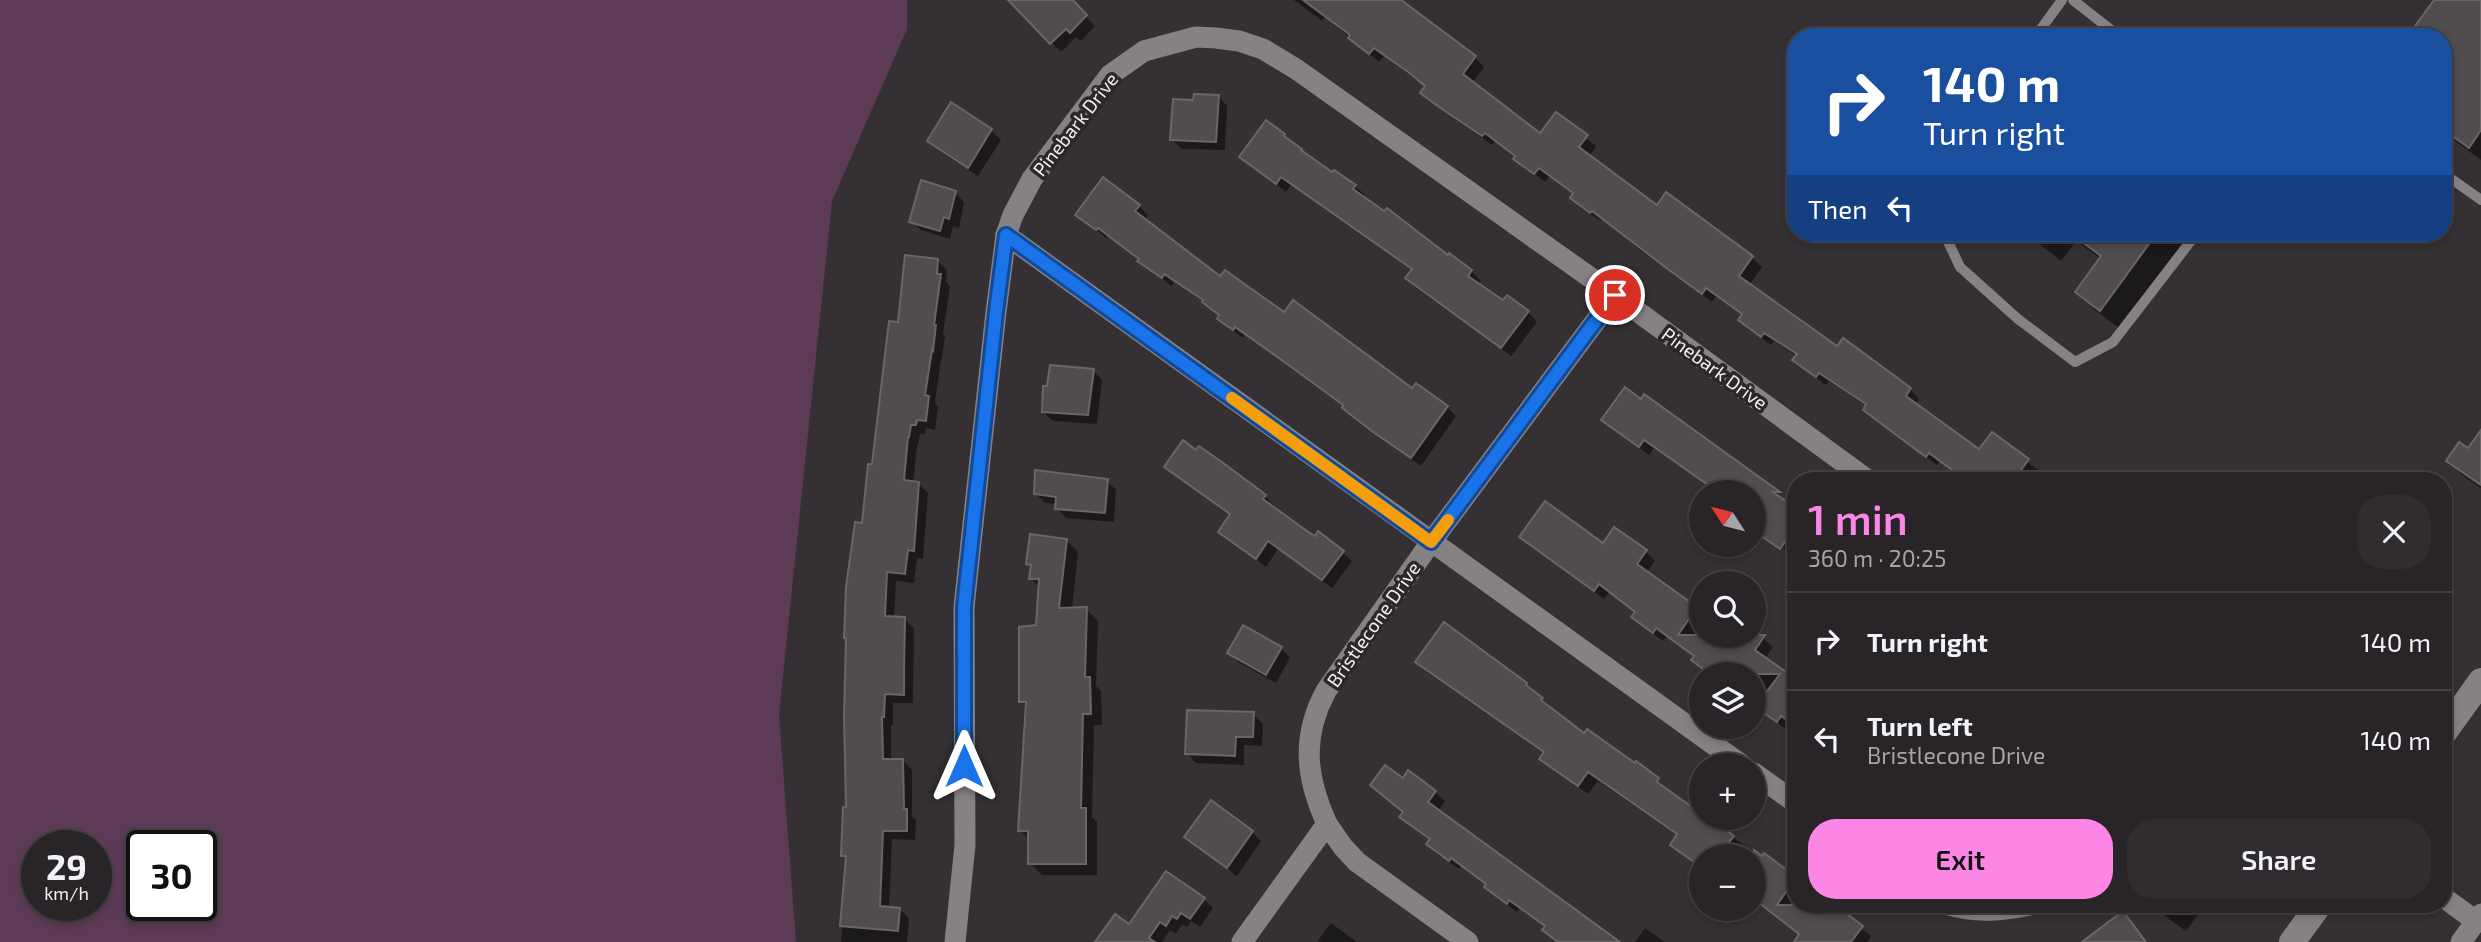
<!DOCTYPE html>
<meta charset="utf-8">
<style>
:root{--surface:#282427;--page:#302c2f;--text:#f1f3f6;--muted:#a5a4a7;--line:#444144;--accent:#fb86e5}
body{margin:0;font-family:"Exo 2",sans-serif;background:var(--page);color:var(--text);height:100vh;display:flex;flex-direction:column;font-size:26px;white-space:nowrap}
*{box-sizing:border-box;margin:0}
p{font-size:23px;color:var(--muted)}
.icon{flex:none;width:38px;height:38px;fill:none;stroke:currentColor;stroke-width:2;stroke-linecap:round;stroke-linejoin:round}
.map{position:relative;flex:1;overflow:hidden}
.drawer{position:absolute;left:1787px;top:472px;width:665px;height:441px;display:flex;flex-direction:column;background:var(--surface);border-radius:28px;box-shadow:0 4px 10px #0003,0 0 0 2px var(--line)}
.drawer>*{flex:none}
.guide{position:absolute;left:1787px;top:28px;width:665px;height:214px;border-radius:28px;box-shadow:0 4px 10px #0003,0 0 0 2px var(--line);background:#1a4fa0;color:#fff;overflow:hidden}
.needle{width:46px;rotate:306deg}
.controls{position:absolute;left:1689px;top:480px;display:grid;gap:14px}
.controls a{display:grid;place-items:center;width:77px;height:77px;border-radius:50%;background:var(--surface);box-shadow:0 4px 10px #0003,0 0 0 2px var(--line);font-size:35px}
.speed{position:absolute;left:21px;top:830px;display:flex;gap:14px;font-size:35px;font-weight:700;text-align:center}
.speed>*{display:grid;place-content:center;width:91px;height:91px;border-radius:50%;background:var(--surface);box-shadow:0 4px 10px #0003,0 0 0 2px var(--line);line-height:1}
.speed small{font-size:18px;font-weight:400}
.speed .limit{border:4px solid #111;border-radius:10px;background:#fff;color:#111}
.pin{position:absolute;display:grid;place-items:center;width:60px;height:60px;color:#fff;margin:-30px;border:4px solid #fff;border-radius:50%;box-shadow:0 2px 7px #0007}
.me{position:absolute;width:77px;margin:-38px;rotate:0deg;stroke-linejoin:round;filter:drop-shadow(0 0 5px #0008)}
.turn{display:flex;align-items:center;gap:24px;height:147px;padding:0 21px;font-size:32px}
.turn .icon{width:91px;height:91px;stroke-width:2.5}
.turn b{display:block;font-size:49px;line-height:60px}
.then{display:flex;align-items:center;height:66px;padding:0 21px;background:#0003;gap:14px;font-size:26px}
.round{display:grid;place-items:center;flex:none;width:74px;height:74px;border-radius:28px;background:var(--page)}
.summary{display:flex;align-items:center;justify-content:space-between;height:119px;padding:0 21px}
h1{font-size:42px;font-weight:600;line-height:52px;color:var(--accent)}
.primary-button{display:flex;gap:14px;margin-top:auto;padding:14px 21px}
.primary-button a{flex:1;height:80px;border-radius:28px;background:var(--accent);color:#111;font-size:28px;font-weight:600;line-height:80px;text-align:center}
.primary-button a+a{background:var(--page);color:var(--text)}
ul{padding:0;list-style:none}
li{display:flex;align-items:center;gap:21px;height:98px;padding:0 21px;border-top:2px solid var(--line)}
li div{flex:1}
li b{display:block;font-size:26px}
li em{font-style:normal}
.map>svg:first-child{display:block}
</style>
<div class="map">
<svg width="2481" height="942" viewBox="0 0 2481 942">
<rect width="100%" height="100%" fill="#353034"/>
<path fill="#5d3b56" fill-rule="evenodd" d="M0,0H907V29L832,201L779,715L796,942H0ZM37,845H96V905H37ZM201,845V905H142V845Z"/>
<g fill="#0007">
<path d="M1023,0H1071L1095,26L1081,41L1076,37L1061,52L1019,8Z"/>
<path d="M1294,0H1397L1475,58L1484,67L1472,83L1540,136L1556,115L1596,146L1589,157L1657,207L1721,233L1752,258L1762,267L1749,285L1837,348L1910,389L1919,399L1915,405L1979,452L1992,434L2038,470L2029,481H1967L1939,461L1937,465L1874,419L1865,410L1867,406L1829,381L1826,385L1804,369L1795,360L1797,356L1774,341L1771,345L1749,330L1740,320L1743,316L1716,296L1712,302L1636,247L1627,238L1602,219L1601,221L1581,208L1572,198L1575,195L1550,176L1545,182L1495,141L1492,145L1431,102L1422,92L1426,87L1384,56L1379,62L1325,17L1322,21Z"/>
<path d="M2436,0H2481V160L2443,132V37Z"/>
<path d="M1218,96L1227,106L1225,150L1182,149L1172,140L1194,102Z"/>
<path d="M952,105L991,130L1001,140L978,176L938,150L929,141Z"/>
<path d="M1284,136L1309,158L1355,186L1365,195L1363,198L1471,271L1481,281L1478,284L1503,302L1528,312L1537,322L1511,356L1416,288L1407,278L1413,271L1291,185L1286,192L1241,156Z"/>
<path d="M955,193L964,202L959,228L953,226L950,239L921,230L911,221Z"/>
<path d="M1139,206L1148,215L1145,220L1220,279L1413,390L1447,407L1456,416L1421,466L1384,441L1353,417L1344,407L1294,370L1245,335L1243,338L1229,328L1219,318L1220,317L1204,302L1174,282L1172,286L1149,270L1140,260L1108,236L1106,238L1078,214Z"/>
<path d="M2026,233H2190L2119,328L2096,311L2077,292L2101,259L2076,241L2061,261Z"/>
<path d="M937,261L947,270L946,282L950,286L943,334L945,336L942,359H941L935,403L938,407L935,430L926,428L925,434H920L918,446H917L913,483H918L928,493L923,559L917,558L914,583L896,581L894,618L904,619L914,628L913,703H893V725H891V760H903L912,770V817L916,820L915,840L892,839L889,908L900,909L909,919L907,942H841L848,860L843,855L848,809V640L845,638L899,323Z"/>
<path d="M1093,370L1102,380L1097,424L1053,421L1043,412L1049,388Z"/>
<path d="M1603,420L1771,487L1780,496L1779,498L1796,510V550L1792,554L1754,527V492H1717L1654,448L1649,455Z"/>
<path d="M2481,433V488L2462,475L2448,461L2469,451Z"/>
<path d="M1167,467L1265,496L1274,506L1273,508L1316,538L1342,552L1352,561L1332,588L1278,549L1266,567L1220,531L1231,515L1176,476Z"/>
<path d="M1107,481L1116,490L1114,522L1066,518L1057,508V504L1045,503L1035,493Z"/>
<path d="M1521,537L1646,552L1655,561L1646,573L1701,612V635H1754V630L1773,647L1765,659L1796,681V727L1791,724L1787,730L1754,706V674H1709L1693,660L1695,657L1667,636L1663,641L1643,626L1634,617L1636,613L1609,592L1604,599L1530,546Z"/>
<path d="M1066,540L1078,552L1072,609H1086L1098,621L1096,686L1101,691L1102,725H1094L1092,817L1097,822V875H1042L1030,863V840L1020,830L1028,708L1021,701L1038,627L1040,588L1031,578L1032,567L1028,563Z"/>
<path d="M1281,648L1290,658L1276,683L1238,662L1229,652Z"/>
<path d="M1417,662L1526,685L1584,735L1658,780L1666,790L1696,811L1701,810V817L1717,822L1726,832L1762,858L1764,855L1796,879V905H1831L1871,936L1867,942H1804L1800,935L1754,900V856H1701V868L1672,844L1678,836L1598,781L1588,794L1551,768L1541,759L1545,754L1427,672Z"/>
<path d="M1253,714L1263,724L1262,746L1244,745V765L1196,763L1187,753Z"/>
<path d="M1403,780L1435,792L1445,801L1438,811L1617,942H1557L1544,930L1546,928L1519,908L1517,912L1495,896L1486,887L1487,885L1461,866L1459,869L1437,854L1428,844L1431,841L1401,817L1404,813Z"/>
<path d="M1252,832L1261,841L1237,876L1186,837Z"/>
<path d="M1204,899L1213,908L1200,927L1191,921L1187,927L1182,924L1176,934L1170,930L1162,942H1097L1130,926Z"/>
<path d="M2149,905H2205L2186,931Z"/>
<path d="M1331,923L1357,942H1321L1318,940Z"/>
<path d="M1645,928L1665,942H1635Z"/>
</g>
<g fill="#514c4f" stroke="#6a6568" stroke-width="2">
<path d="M1008,0H1073L1087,15L1070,33L1066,29L1050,44Z"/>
<path d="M1303,0H1401L1476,56L1463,74L1540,133L1556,112L1588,135L1579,147L1657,205L1666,192L1753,256L1739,276L1837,346L1843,338L1911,388L1906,396L1979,449L1992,432L2029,459L2013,481H1967L1929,453L1926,457L1863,410L1866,404L1819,373L1816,377L1792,360L1797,354L1764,333L1761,337L1738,320L1742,314L1706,288L1702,294L1665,267L1592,211L1590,213L1570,198L1573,193L1539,168L1534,174L1513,159L1515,156L1485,133L1482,136L1439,107L1420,93L1425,86L1408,72L1374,48L1369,54L1348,38L1350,35Z"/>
<path d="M2434,0H2481V130L2469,148L2443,129V37H2407Z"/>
<path d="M1194,94L1219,95L1216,142L1170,140L1173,99L1193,100Z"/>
<path d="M951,102L992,129L968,168L927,141Z"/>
<path d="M1266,120L1285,134L1284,136L1302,149L1301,150L1332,172L1334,170L1356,185L1353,189L1384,211L1387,208L1448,255L1449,253L1472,270L1468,276L1503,300L1507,295L1529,311L1501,348L1405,278L1412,269L1281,177L1276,184L1239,157Z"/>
<path d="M1103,177L1140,205L1135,211L1220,276L1225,270L1284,312L1293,300L1412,388L1416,383L1448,406L1411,458L1373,432L1342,408L1343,405L1283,361L1235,327L1233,330L1217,319L1219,315L1202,302L1203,300L1164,274L1162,278L1137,261L1139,259L1098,228L1096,230L1075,215Z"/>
<path d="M921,180L956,191L949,219L944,217L940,231L909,222Z"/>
<path d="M2070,233H2157L2100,311L2075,292L2101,256Z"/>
<path d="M905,255L938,259L937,274H941L934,325H936L933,351L932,350L925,395L929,396L926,421L917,420L916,425H911L909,437H908L904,480L919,482L914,551L908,550L905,574L887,572L885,616L905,617L904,670V695L885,694L884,717H882L883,759H903L904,809H907V831H883L880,906L900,908L898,931L840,926L846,856H841L843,807H846L844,716L846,638H844L846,587L855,522L862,523L868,464H872L889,321L898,322Z"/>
<path d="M1050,365L1094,369L1088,415L1042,412L1043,386H1047Z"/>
<path d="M1625,387L1641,399L1644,394L1780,492H1773L1796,508V548L1785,542L1780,549L1754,531V492H1718L1644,440L1639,447L1601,420Z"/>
<path d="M2481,430V485L2446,461L2459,442L2468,448Z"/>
<path d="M1183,440L1196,450L1199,446L1222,462L1266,495L1263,499L1304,529L1315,536L1318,531L1344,551L1322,580L1268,541L1256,559L1218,532L1230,514L1164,467Z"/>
<path d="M1035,470L1108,479L1105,513L1055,509L1056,497L1034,494Z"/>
<path d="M1545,501L1603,543L1614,527L1647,550L1637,564L1697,607L1678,635H1765L1755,650L1796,679V726L1781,716L1777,722L1755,707L1780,674H1710L1691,660L1694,656L1656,628L1653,633L1631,617L1635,612L1599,584L1594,591L1519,537Z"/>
<path d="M1030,534L1067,539L1059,608L1087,607L1085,677H1090L1091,714H1083L1081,808H1086V864H1028V831H1018L1026,702H1019V627L1036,625L1039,579H1029L1031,565L1026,564Z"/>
<path d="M1444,622L1527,683L1526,685L1543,698L1541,700L1584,733L1587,729L1635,763L1636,761L1659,778L1657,782L1695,809L1697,806L1701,808V817H1713L1718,821L1717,823L1734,836L1719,856H1701V867L1670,845L1677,834L1588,772L1578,786L1539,759L1544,752L1415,662Z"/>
<path d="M1243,625L1282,647L1266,675L1227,653Z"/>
<path d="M1187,710L1254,712L1253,737H1236L1235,756L1185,754Z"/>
<path d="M1385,765L1403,778L1408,770L1436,791L1428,802L1620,942H1558L1542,930L1545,926L1509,900L1507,904L1484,887L1486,884L1451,858L1449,861L1426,844L1430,839L1399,817L1403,812L1370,785Z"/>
<path d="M1211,800L1253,831L1227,868L1184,837Z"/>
<path d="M1754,850L1762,856L1764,853L1796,877L1777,905H1835L1863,926L1851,942H1794L1799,934L1754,899Z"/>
<path d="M1166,871L1205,898L1190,919L1181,913L1177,919L1172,916L1166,926L1160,922L1149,938L1155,942H1095L1115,914L1129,924Z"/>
<path d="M2123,911L2146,942H2082Z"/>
</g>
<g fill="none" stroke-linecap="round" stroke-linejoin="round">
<g stroke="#868185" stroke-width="10">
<path d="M2073,0L2120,37"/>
<path d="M2035,37L2062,0"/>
<path d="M2443,173L2481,200"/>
<path d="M1944,233L1960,267L2018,319L2075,362L2113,342L2197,233"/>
</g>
<g stroke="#868185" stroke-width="21">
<path d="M1006,235L1742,765"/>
<path d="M1754,773L1796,803"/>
<path d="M1327,824L1343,847L1357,862L1468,942"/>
<path d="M2443,897L2476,921"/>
<path d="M1949,905C1975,913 2003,911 2030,905"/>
<path d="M955,942L965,845L964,607L996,312L1006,235L1013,215L1032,179L1110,75L1144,51L1196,37L1216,38L1239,41L1263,49L1296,69L1615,295L1869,481"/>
<path d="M1242,942L1327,824C1306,778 1301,737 1326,691L1431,542L1615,295"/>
<path d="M2461,942L2481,914"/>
</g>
<g stroke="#868185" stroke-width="26">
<path d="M2443,734L2481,681"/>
<path d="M2292,942L2319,905"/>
</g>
</g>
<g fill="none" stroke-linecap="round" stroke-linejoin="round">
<g stroke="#114b97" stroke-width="18">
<path id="route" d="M964,766V607L996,312L1006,235L1431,542L1615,295"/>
</g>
<use href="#route" stroke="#1a73e8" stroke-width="12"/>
<path stroke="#f59e0b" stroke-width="12" d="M1232,398L1431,542L1448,520"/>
</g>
<g text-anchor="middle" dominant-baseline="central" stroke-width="7" stroke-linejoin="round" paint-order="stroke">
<g font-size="19" fill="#f2eff1" stroke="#2b272a">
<text transform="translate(1075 124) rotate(-52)">Pinebark Drive</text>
<text transform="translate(1715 368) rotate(36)">Pinebark Drive</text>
<text transform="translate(1373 624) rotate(-55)">Bristlecone Drive</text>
</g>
</g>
</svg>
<div class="controls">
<a><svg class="needle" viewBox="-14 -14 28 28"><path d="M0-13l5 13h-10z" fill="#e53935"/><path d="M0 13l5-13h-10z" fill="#a5a4a7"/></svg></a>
<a><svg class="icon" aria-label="search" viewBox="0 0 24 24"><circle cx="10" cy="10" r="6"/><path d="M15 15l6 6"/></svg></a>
<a><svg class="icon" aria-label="layers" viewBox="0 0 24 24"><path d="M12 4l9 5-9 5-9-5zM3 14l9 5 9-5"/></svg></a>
<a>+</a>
<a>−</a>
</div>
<div class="speed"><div>29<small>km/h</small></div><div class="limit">30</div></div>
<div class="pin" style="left:1615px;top:295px;background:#d93025"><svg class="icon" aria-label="arrive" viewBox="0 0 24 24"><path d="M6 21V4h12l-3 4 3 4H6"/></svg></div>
<svg class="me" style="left:964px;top:766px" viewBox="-20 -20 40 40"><path d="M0-17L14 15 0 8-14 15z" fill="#1a73e8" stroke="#fff" stroke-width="4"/></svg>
<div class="guide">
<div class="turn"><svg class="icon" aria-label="right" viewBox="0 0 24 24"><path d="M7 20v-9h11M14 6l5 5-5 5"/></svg><div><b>140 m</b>Turn right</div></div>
<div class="then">Then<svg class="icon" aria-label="left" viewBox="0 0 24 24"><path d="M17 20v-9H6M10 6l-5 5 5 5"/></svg></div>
</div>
<section class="drawer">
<div class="summary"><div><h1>1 min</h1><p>360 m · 20:25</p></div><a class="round"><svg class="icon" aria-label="close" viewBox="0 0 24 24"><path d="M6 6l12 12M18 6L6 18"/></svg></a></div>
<ul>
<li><svg class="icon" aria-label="right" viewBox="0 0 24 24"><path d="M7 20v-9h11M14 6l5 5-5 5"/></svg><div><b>Turn right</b></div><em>140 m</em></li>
<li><svg class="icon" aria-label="left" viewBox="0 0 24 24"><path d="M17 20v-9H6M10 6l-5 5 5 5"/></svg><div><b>Turn left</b><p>Bristlecone Drive</p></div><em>140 m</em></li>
</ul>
<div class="primary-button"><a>Exit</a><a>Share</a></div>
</section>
</div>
